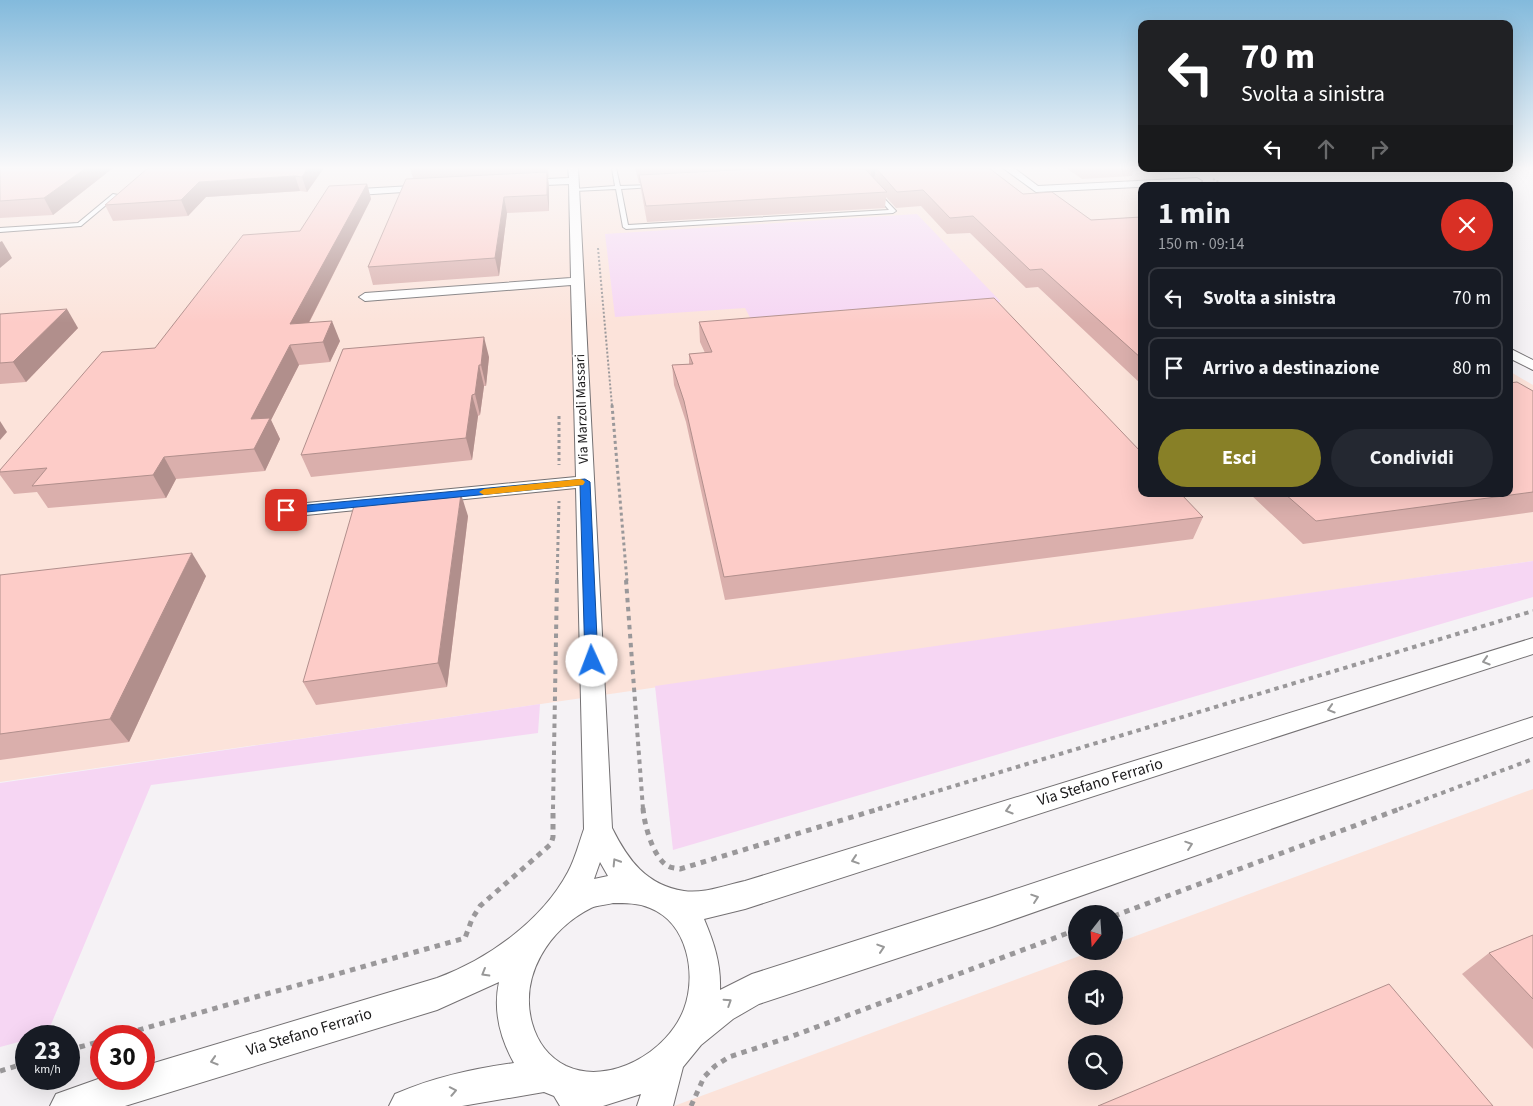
<!DOCTYPE html>
<html lang="it">
<meta charset="utf-8">
<style>
:root{--surface:#171b24;--page:#242831;--text:#f1f3f6;--muted:#9ea1a6;--line:#363941;--accent:#888027}
body{margin:0;font-family:"Source Sans 3",sans-serif;background:var(--page);color:var(--text);height:100vh;display:flex;flex-direction:column;font-size:19px;white-space:nowrap}
*{box-sizing:border-box;margin:0}
p{font-size:16px;color:var(--muted)}
.icon{flex:none;width:28px;height:28px;fill:none;stroke:currentColor;stroke-width:2;stroke-linecap:round;stroke-linejoin:round}
.map{position:relative;flex:1;overflow:hidden}
.drawer{position:absolute;left:1138px;top:182px;width:375px;height:315px;display:flex;flex-direction:column;background:var(--surface);border-radius:10px;box-shadow:0 5px 20px #0002}
.drawer>*{flex:none}
.top-card{position:absolute;left:1138px;top:20px;width:375px;height:152px;border-radius:10px;box-shadow:0 5px 20px #0002;background:#202124;color:#fff;overflow:hidden}
.needle{width:32px;rotate:197deg}
.controls{position:absolute;left:1068px;top:905px;display:grid;gap:10px}
.controls a{display:grid;place-items:center;width:55px;height:55px;border-radius:50%;background:var(--surface);box-shadow:0 5px 20px #0002;font-size:25px}
.speed{position:absolute;left:15px;top:1025px;display:flex;gap:10px;font-size:25px;font-weight:700;text-align:center}
.speed>*{display:grid;place-content:center;width:65px;height:65px;border-radius:50%;background:var(--surface);box-shadow:0 5px 20px #0002;line-height:1}
.speed small{font-size:12px;font-weight:400}
.speed .limit{border:8px solid #d22;background:#fff;color:#111}
.pin{position:absolute;display:grid;place-items:center;width:42px;height:42px;color:#fff;margin:-21px;border-radius:10px;box-shadow:0 2px 8px #0006}
.me{position:absolute;width:55px;margin:-28px;rotate:358deg;stroke-linejoin:round;filter:drop-shadow(0 0 4px #0008)}
.turn{display:flex;align-items:center;gap:18px;height:105px;padding:0 20px;font-size:22px}
.turn .icon{width:65px;height:65px;stroke-width:2.5}
.turn b{display:block;font-size:35px;line-height:42px}
.lanes{display:flex;align-items:center;height:48px;padding:0 20px;background:#0003;justify-content:center;gap:25px;direction:ltr}
.lanes .off{opacity:.35}
.round{display:grid;place-items:center;flex:none;width:52px;height:52px;border-radius:26px;background:var(--page)}
.overview{display:flex;align-items:center;justify-content:space-between;height:85px;padding:0 20px}
h1{font-size:30px;font-weight:700;line-height:38px}
.primary-button{display:flex;gap:10px;margin-top:auto;padding:10px 20px}
.primary-button a{flex:1;height:58px;border-radius:30px;background:var(--accent);color:#fff;font-size:20px;font-weight:700;line-height:58px;text-align:center}
.primary-button a+a{background:var(--page);color:var(--text)}
ul{padding:0;list-style:none}
li{display:flex;align-items:center;gap:15px;height:62px;margin:0 10px 8px;padding:0 10px;border:2px solid var(--line);border-radius:10px}
li div{flex:1}
li b{display:block;font-size:19px}
li em{font-style:normal}
.map>svg:first-child{display:block}
</style>
<div class="map">
<svg width="1533" height="1106" viewBox="0 0 1533 1106">
<rect width="100%" height="100%" fill="#f5f2f5"/>
<g fill="#fce3da" fill-rule="evenodd">
<path d="M0,168L1155,169L1186,186H1141V494H1509V371L1533,385V561L0,782Z"/>
<path d="M1533,789V1106H674L1093,951H1114V944ZM1076,979H1114V1016H1076ZM1076,1044H1114V1081H1076Z"/>
</g>
<g fill="#f6d6f3">
<path d="M917,214L1001,302L753,323L745,308L615,317L605,234Z"/>
<path d="M1533,561V597L673,850L655,686Z"/>
<path d="M540,704L538,733L151,785L47,1034L26,1036V1040L0,1047V783Z"/>
</g>
<g fill="none" stroke-linecap="round" stroke-linejoin="round">
<g stroke="#747173" stroke-width="2">
<g id="service">
<path d="M612,168H616L620,186L653,185L655,186L653,187L621,189L628,225L889,210L875,194L878,192L896,211L893,213L626,229L623,227L616,189L574,191L572,190L574,189L615,186Z"/>
<path d="M113,194L118,195L81,226L0,232V228L78,223Z"/>
</g>
</g>
<g stroke="#747173" stroke-width="2">
<g id="minor">
<path d="M568,168H578L612,828C628,860 646,885 684,891C703,894 727,885 745,881L1533,638V654L745,909L704,919C714,943 721,963 720,990L752,974L992,897L1533,717V737L992,927L759,1004L733,1019L701,1045L683,1067L673,1106H637L641,1094L603,1106H560L554,1096L544,1092L462,1106H389L395,1094C434,1077 472,1069 514,1063C500,1038 493,1011 499,982L437,1010L125,1106H50L56,1094L101,1078L144,1079V1066L437,978C488,959 542,921 568,872C575,859 579,843 584,829L576,488L286,517L279,515L277,511L279,507L286,505L576,477L571,285L365,301L359,297L365,293L571,278L569,184L522,186L517,183L522,180L569,178ZM600,862L608,876L594,879ZM613,903C626,903 638,903 650,908C688,923 697,975 684,1009C668,1052 609,1086 566,1066C548,1057 537,1041 532,1023C519,976 549,929 591,908C597,905 606,905 613,903Z"/>
<path d="M1003,168H1014L1038,186L1197,178L1202,181L1197,184L1036,192Z"/>
<path d="M429,185L433,186V190L343,196L338,193L343,190Z"/>
<path d="M1509,348L1533,360V370L1509,358Z"/>
</g>
</g>
<g stroke="#9a989a" stroke-width="2" stroke-dasharray="2 2" stroke-linecap="butt">
<path d="M1213,179L1226,186"/>
<path d="M598,248L612,406"/>
</g>
<g stroke="#9a989a" stroke-width="3" stroke-dasharray="3 3" stroke-linecap="butt">
<path d="M612,405L627,581"/>
<path d="M559,416V465"/>
<path d="M557,581L559,501"/>
</g>
<g stroke="#9a989a" stroke-width="4" stroke-dasharray="4.5 4.5" stroke-linecap="butt">
<path d="M626,580L643,809"/>
<path d="M553,809L557,580"/>
<path d="M878,809L1533,611"/>
<path d="M1399,809L1533,759"/>
</g>
<g stroke="#9a989a" stroke-width="5" stroke-dasharray="5.5 5.5" stroke-linecap="butt">
<path d="M643,808C644,824 653,858 668,866C671,868 676,868 680,869L882,808"/>
<path d="M1114,916L1402,808"/>
<path d="M117,1036L465,938L472,919L480,906L551,844L553,837V808"/>
<path d="M69,1050L101,1041"/>
<path d="M0,1071L26,1063"/>
<path d="M691,1106L704,1077L715,1066L729,1057L790,1037L1076,930"/>
</g>
<use href="#service" fill="#fff" fill-rule="evenodd"/>
<use href="#minor" fill="#fff" fill-rule="evenodd"/>
</g>
<g fill="#daafac">
<path d="M0,168H113L53,215L0,218Z"/>
<path d="M324,168L307,192L300,191L206,197L188,216L113,221L105,205Z"/>
<path d="M410,168H548L549,177H548L549,187V211L507,213L499,276L373,285L368,267L413,178Z"/>
<path d="M635,168H989L1023,194L1091,220L1141,217V384L1038,287L1026,288L970,233L947,234L921,206L896,208L886,197L885,208L647,222L641,190L640,183H639Z"/>
<path d="M1066,168H1134L1132,176L1082,179Z"/>
<path d="M367,184L371,199L309,323L340,341L330,362L299,365L271,420L280,439L265,471L176,479L166,498L48,508L37,492L14,494L0,475V470Z"/>
<path d="M0,314L78,328L26,382L0,384Z"/>
<path d="M699,322L1203,517L1193,539L725,600L686,422L674,385L672,365L689,364V354L705,353L700,342Z"/>
<path d="M489,357L486,386H484L480,415L478,416L472,460L311,477L301,455Z"/>
<path d="M1533,391V512L1303,544L1250,494H1509Z"/>
<path d="M468,516L447,687L316,705L303,682Z"/>
<path d="M0,575L206,576L129,742L0,760Z"/>
<path d="M1533,935V1049L1462,974L1489,953Z"/>
</g>
<g fill="#b18f8c">
<path d="M86,168H113L53,215L44,198Z"/>
<path d="M308,168H324L307,192L302,177Z"/>
<path d="M871,168H876L875,176L871,179Z"/>
<path d="M547,172L549,187V211L547,195Z"/>
<path d="M295,176L300,191L206,197L188,216L181,200L199,182Z"/>
<path d="M367,184L371,199L298,344L290,324Z"/>
<path d="M504,197L507,213L499,276L495,258Z"/>
<path d="M2,241L12,258L0,268V242Z"/>
<path d="M67,309L78,328L26,382L13,362Z"/>
<path d="M332,321L340,341L330,362L323,342Z"/>
<path d="M484,337L489,357L486,386L481,365Z"/>
<path d="M290,345L299,365L271,420L280,439L265,471L254,449L251,419Z"/>
<path d="M479,365L484,386L480,415L475,394Z"/>
<path d="M472,395L478,416L472,460L466,438Z"/>
<path d="M0,421L7,432L0,440Z"/>
<path d="M164,457L176,479L166,498L153,475Z"/>
<path d="M461,494L468,516L447,687L438,663Z"/>
<path d="M192,553L206,576L129,742L110,719Z"/>
</g>
<g fill="#fdccc8" stroke="#b18f8c">
<path d="M0,168H86L44,198L0,201Z"/>
<path d="M148,168H308L302,177L295,176L199,182L181,200L105,205Z"/>
<path d="M773,168L865,169L887,192L646,206L639,175Z"/>
<path d="M876,168H989L1023,194L1052,192L1091,220L1141,217V358L1042,269L1030,270L973,216L950,218L923,190L897,192Z"/>
<path d="M547,172V195L504,197L495,258L368,267L406,179Z"/>
<path d="M367,184L290,324L332,321L323,342L290,345L251,419L270,418L254,449L164,457L153,475L32,486L47,468L0,472V470L102,352L155,348L243,235L300,231L329,186Z"/>
<path d="M994,298L1141,452V494H1181L1203,517L724,577L684,401L672,365L693,364L689,354L712,352L699,322Z"/>
<path d="M67,309L13,362L0,363V314Z"/>
<path d="M484,337L481,365H479L475,394L472,395L466,438L301,455L343,349Z"/>
<path d="M1517,382L1533,391V492L1316,521L1285,494H1509V383Z"/>
<path d="M461,494L438,663L303,682L354,506Z"/>
<path d="M192,553L110,719L0,734V575Z"/>
<path d="M1533,935V999L1489,953Z"/>
<path d="M1389,984L1493,1106H1098Z"/>
</g>
<defs><path id="oneway-chevron" d="M-2-3.5L2.5 0L-2 3.5" fill="none" stroke-width="1.6" stroke-linecap="round" stroke-linejoin="round" transform="scale(1.25)"/></defs>
<g stroke="#989898">
<use href="#oneway-chevron" transform="translate(1486 661) rotate(163)"/>
<use href="#oneway-chevron" transform="translate(1331 709) rotate(163)"/>
<use href="#oneway-chevron" transform="translate(1009 810) rotate(163)"/>
<use href="#oneway-chevron" transform="translate(1189 845) rotate(-19)"/>
<use href="#oneway-chevron" transform="translate(855 860) rotate(162)"/>
<use href="#oneway-chevron" transform="translate(616 862) rotate(-122)"/>
<use href="#oneway-chevron" transform="translate(1035 898) rotate(-19)"/>
<use href="#oneway-chevron" transform="translate(881 948) rotate(-18)"/>
<use href="#oneway-chevron" transform="translate(485 973) rotate(150)"/>
<use href="#oneway-chevron" transform="translate(728 1002) rotate(-33)"/>
<use href="#oneway-chevron" transform="translate(214 1061) rotate(163)"/>
<use href="#oneway-chevron" transform="translate(453 1091) rotate(-11)"/>
</g>
<linearGradient id="sky" x2="0" y2="1"><stop stop-color="#83badc"/><stop offset="0.52" stop-color="#faf9fa"/><stop offset="1" stop-color="#faf9fa" stop-opacity="0"/></linearGradient>
<rect width="1533" height="323" fill="url(#sky)"/>
<path fill="#1a73e8" stroke="#114b97" d="M585,479L590,482L598,661L596,665H587L585,661L580,485L286,514L280,510L286,507Z"/>
<path fill="#f59e0b" d="M580,479L583,480L585,482L583,485L484,495L479,492L484,489Z"/>
<g text-anchor="middle" dominant-baseline="central" stroke-width="4" stroke-linejoin="round" paint-order="stroke">
<g font-size="14" fill="#1b1a1b" stroke="#fff">
<text transform="translate(582 409) rotate(-92)">Via Marzoli Massari</text>
</g>
<g font-size="16" fill="#1b1a1b" stroke="#fff">
<text transform="translate(1100 782) rotate(-17)">Via Stefano Ferrario</text>
<text transform="translate(309 1032) rotate(-17)">Via Stefano Ferrario</text>
</g>
</g>
</svg>
<div class="controls">
<a><svg class="needle" viewBox="-14 -14 28 28"><path d="M0-13l5 13h-10z" fill="#e53935"/><path d="M0 13l5-13h-10z" fill="#9ea1a6"/></svg></a>
<a><svg class="icon" aria-label="sound" viewBox="0 0 24 24"><path d="M4 9h4l5-4v14l-5-4H4zM17 9q2 3 0 6"/></svg></a>
<a><svg class="icon" aria-label="search" viewBox="0 0 24 24"><circle cx="10" cy="10" r="6"/><path d="M15 15l6 6"/></svg></a>
</div>
<div class="speed"><div>23<small>km/h</small></div><div class="limit">30</div></div>
<div class="pin" style="left:286px;top:510px;background:#d93025"><svg class="icon" aria-label="arrive" viewBox="0 0 24 24"><path d="M6 21V4h12l-3 4 3 4H6"/></svg></div>
<svg class="me" style="left:592px;top:661px" viewBox="-20 -20 40 40"><circle r="19" fill="#fff"/><path d="M0-13L10 11 0 6-10 11z" fill="#1a73e8"/></svg>
<div class="top-card">
<div class="turn"><svg class="icon" aria-label="left" viewBox="0 0 24 24"><path d="M17 20v-9H6M10 6l-5 5 5 5"/></svg><div><b>70 m</b>Svolta a sinistra</div></div>
<div class="lanes"><svg class="icon" aria-label="left" viewBox="0 0 24 24"><path d="M17 20v-9H6M10 6l-5 5 5 5"/></svg><svg class="icon off" aria-label="ahead" viewBox="0 0 24 24"><path d="M12 20V5M6 11l6-6 6 6"/></svg><svg class="icon off" aria-label="right" viewBox="0 0 24 24"><path d="M7 20v-9h11M14 6l5 5-5 5"/></svg></div>
</div>
<section class="drawer">
<div class="overview"><div><h1>1 min</h1><p>150 m · 09:14</p></div><a class="round" style="background:#d93025;color:#fff"><svg class="icon" aria-label="close" viewBox="0 0 24 24"><path d="M6 6l12 12M18 6L6 18"/></svg></a></div>
<ul>
<li><svg class="icon" aria-label="left" viewBox="0 0 24 24"><path d="M17 20v-9H6M10 6l-5 5 5 5"/></svg><div><b>Svolta a sinistra</b></div><em>70 m</em></li>
<li><svg class="icon" aria-label="arrive" viewBox="0 0 24 24"><path d="M6 21V4h12l-3 4 3 4H6"/></svg><div><b>Arrivo a destinazione</b></div><em>80 m</em></li>
</ul>
<div class="primary-button"><a>Esci</a><a>Condividi</a></div>
</section>
</div>
